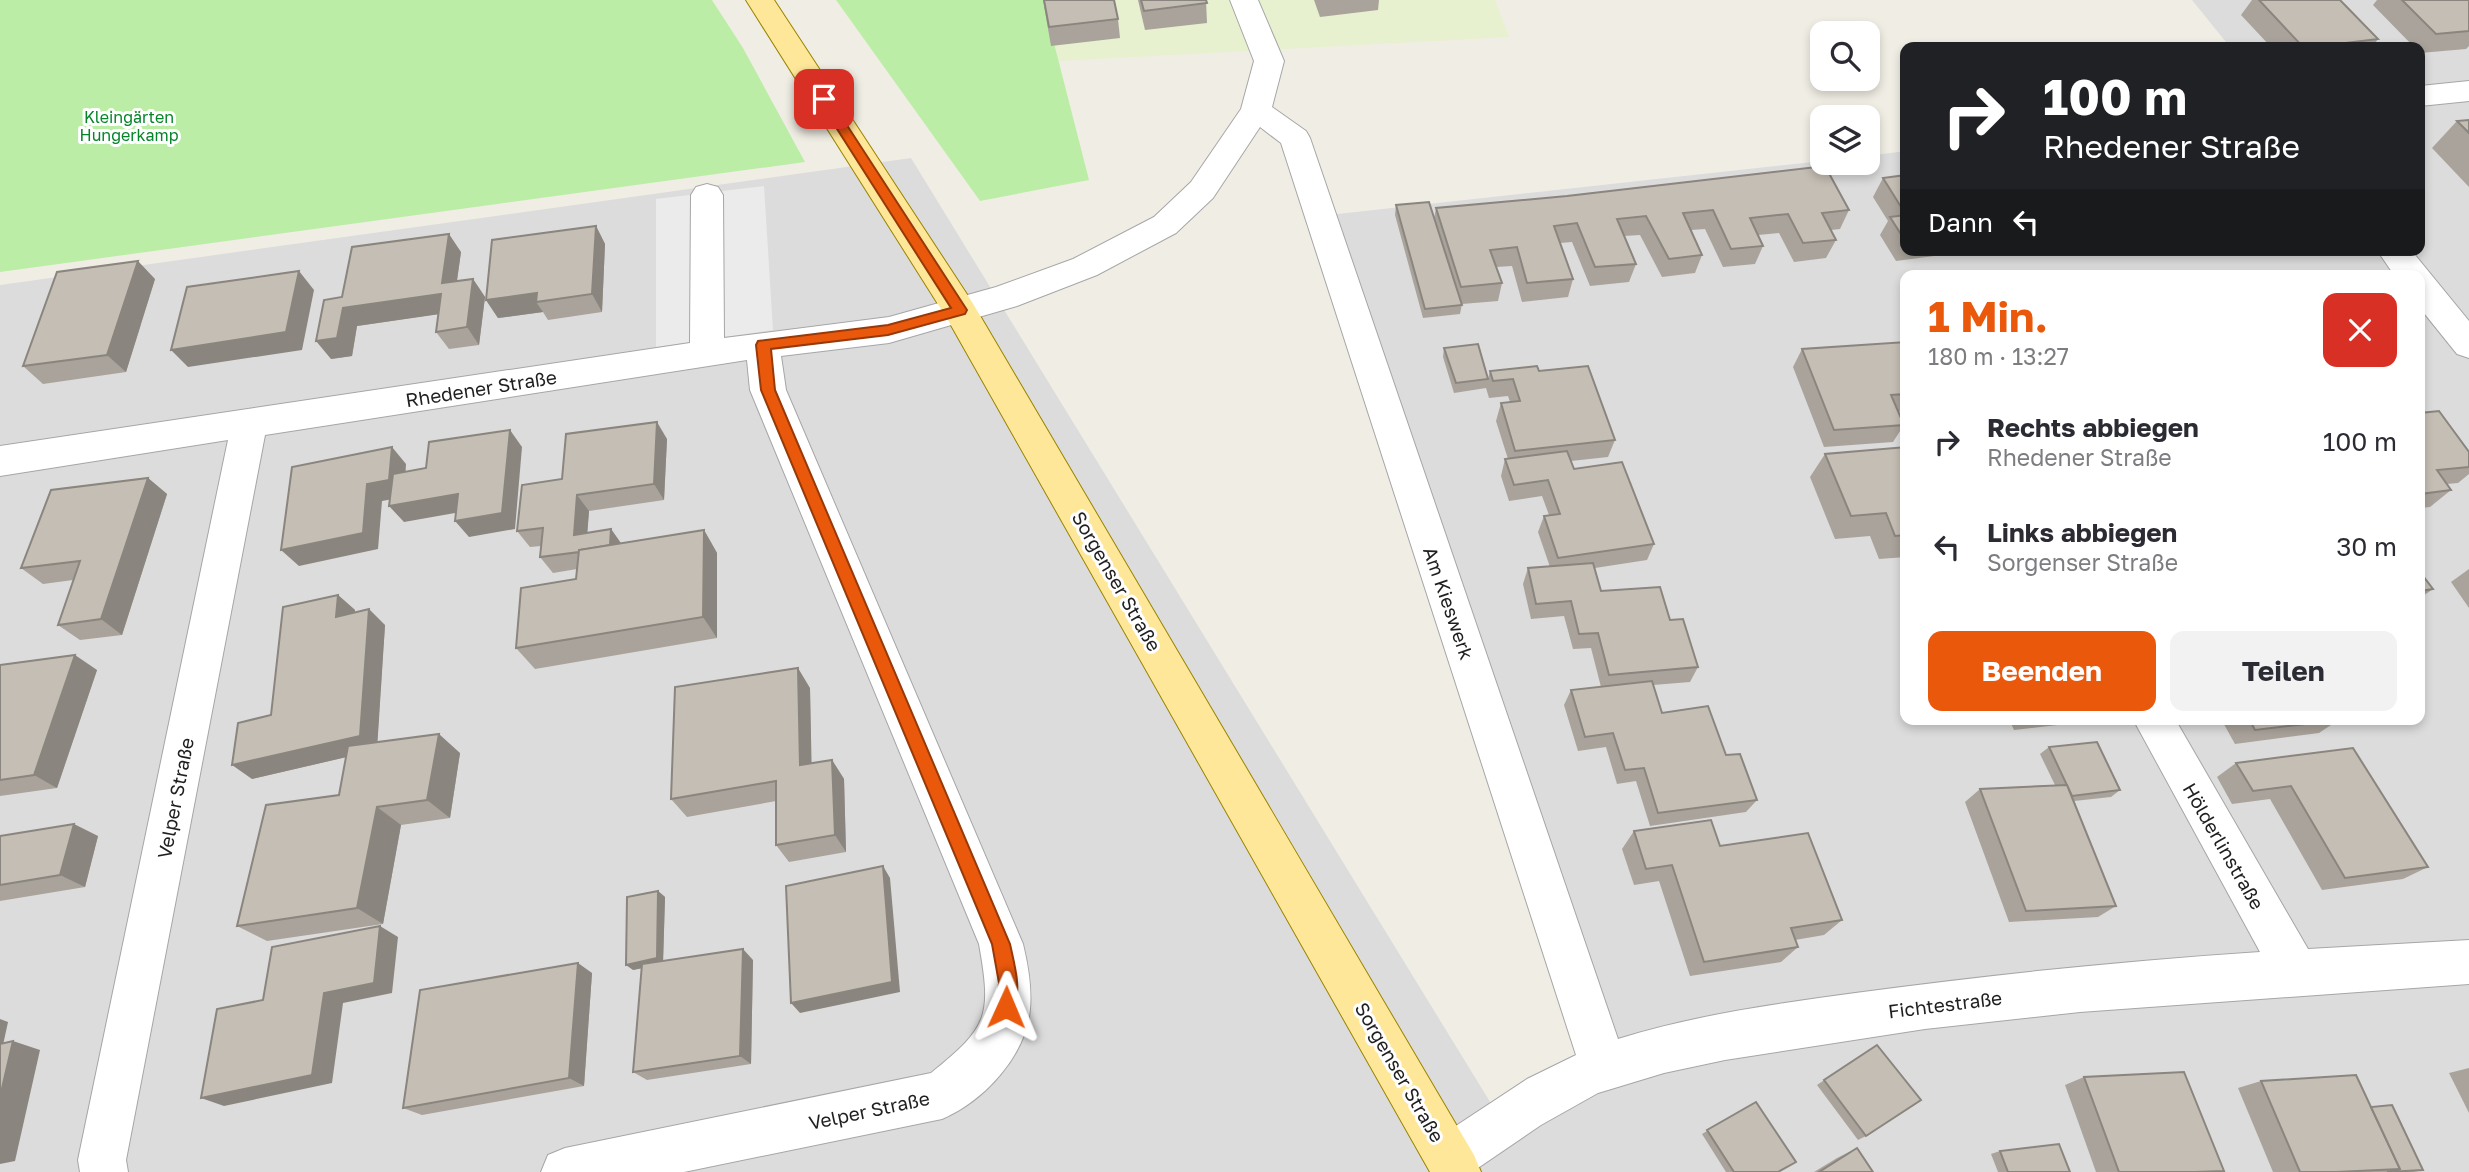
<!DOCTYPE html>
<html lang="de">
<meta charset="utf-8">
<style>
:root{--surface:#fff;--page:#f2f2f3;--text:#2b2b33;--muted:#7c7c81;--accent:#ea580c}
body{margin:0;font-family:"Golos Text",sans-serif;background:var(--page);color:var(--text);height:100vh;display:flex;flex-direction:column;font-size:26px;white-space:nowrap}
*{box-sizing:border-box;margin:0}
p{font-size:23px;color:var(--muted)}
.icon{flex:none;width:38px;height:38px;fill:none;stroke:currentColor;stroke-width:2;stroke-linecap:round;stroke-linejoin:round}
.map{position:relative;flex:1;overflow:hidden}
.panel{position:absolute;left:1900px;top:270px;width:525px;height:455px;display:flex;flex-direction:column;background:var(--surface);border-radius:14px;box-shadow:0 4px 10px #0003}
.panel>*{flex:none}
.hud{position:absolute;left:1900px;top:42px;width:525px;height:214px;border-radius:14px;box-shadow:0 4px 10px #0003;background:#202124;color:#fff;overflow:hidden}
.tools{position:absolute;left:1810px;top:21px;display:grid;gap:14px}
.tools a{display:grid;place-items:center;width:70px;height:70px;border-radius:14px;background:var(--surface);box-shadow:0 4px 10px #0003;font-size:35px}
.pin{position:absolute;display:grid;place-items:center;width:60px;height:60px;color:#fff;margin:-30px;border-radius:14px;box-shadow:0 4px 10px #0006}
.me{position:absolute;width:77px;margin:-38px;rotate:1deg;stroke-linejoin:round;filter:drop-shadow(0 0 5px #0008)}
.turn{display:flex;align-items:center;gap:24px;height:147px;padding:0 28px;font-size:32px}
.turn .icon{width:91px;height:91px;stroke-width:2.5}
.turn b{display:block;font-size:49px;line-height:60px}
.then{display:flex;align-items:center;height:66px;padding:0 28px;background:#0003;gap:14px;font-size:26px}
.round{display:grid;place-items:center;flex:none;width:74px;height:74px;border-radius:14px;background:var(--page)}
.summary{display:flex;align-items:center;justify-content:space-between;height:119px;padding:0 28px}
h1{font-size:42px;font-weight:700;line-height:52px;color:var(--accent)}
.action{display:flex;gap:14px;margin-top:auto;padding:14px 28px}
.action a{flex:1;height:80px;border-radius:14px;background:var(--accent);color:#fff;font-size:28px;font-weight:700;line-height:80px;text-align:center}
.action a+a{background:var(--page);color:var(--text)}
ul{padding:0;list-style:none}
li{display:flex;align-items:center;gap:21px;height:105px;padding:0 28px}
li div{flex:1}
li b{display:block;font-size:26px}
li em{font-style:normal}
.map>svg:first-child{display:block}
</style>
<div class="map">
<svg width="2469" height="1172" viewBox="0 0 2469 1172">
<rect width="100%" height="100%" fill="#f0eee4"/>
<path fill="#dddcdc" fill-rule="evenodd" d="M2192,0H2469V1172H0V285L911,158L1503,1123L1604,1068L1319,216L1822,161V163H1867V156L1906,151V250H2420V47H2230ZM1906,275H2420V719H1906Z"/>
<path fill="#e7f0cf" d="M1043,0H1495L1509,37L1059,61Z"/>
<g fill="#bceda7">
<path d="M0,0H712L743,48L805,162L0,272Z"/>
<path d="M836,0H1043L1089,180L980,201Z"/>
</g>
<path fill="#ebebeb" d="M764,186L773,330L656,347V199Z"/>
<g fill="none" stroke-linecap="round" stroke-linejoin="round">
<g stroke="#a6a6a6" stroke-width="2">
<g id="minor">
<path d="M1230,0H1258L1284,61L1272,107L1306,131L1310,138L1618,1039C1698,1014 1781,1003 1863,992C1995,974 2127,961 2260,952L2133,719H2175L2308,949L2469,940V984L2080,1012L1925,1029L1725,1060L1664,1073L1598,1093L1541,1125L1472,1172H1431L1426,1158L1433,1141L1527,1079L1576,1055L1281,143L1260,127L1213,198L1176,233L1097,275L1017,306L889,343L781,356L786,390L1023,944C1028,965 1032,987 1030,1009C1026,1056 984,1101 942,1119L684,1172H541L548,1155L565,1148L931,1073C988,1027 992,1017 979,944L750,390L747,360L265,435L126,1160L128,1172H80L78,1160L228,440L0,476V446L690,343L691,195L696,187L707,184L718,187L723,195L724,338L889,317L996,287L1073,259L1154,217L1191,182L1241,109L1254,61Z"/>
<path d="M2469,81V101L2420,106V86Z"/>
<path d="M2377,250H2411L2469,321V358L2457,354L2420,308V275H2394Z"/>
</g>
</g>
<g stroke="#998400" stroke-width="2">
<path id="major" d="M746,0H774L972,302L1474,1155L1481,1172H1430L948,320Z"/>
</g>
<use href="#minor" fill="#fff" fill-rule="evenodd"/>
<use href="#major" fill="#ffe79a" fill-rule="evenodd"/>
</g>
<g fill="#a9a39b">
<path d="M1043,0H1114L1118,19L1120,38L1051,46Z"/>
<path d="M1138,0H1206L1207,23L1145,30Z"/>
<path d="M1314,0H1379L1378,10L1320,17Z"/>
<path d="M2252,0H2340L2378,39L2372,47H2271L2241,15Z"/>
<path d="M2377,0H2469V46L2466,49L2420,53V47H2414L2373,5Z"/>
<path d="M2469,120V187L2432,148L2457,121Z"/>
<path d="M1906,175V250H1944L1942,255L1896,261L1880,235L1888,221L1873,197L1883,178Z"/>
<path d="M1396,205L1434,219L1436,208L1849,210L1840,229L1831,230L1836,240L1826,258L1794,262L1779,233L1758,235L1763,246L1755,264L1723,267L1705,229L1691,230L1702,255L1695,273L1662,277L1640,235L1624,236L1636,264L1629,282L1590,286L1572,242L1560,243L1573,279L1568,297L1522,302L1512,266L1496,267L1502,283L1498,301L1462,304L1460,314L1423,318L1395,215Z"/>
<path d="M596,226L605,244L602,312L548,320L543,312L498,318L486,300Z"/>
<path d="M461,252L457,281L473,279L485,297L479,345L449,349L436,332L438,314L357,326L352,356L331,359L342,297Z"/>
<path d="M155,279L126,372L43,384L23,366Z"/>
<path d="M1906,342V411L1898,412L1904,425L1893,442L1824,447L1793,367L1802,349Z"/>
<path d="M1444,348L1488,379L1490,371H1539L1615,440L1608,457L1571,461L1574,469L1654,544L1647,560L1595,568L1601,591L1670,620L1698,667L1690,682L1653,685L1662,713L1726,755L1757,800L1746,812L1650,826L1636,781L1617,784L1606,747L1578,751L1564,705L1571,690L1601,687L1591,648L1573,649L1564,616L1531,619L1523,584L1528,568L1550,567L1538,532L1544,516L1549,515L1542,496L1509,501L1501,476L1505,459H1508L1496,421L1501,403L1510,402L1508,396L1489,398L1486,388L1454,393L1443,357Z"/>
<path d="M2420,413L2469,452V474L2458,483L2447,484L2451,490L2430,507L2420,508Z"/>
<path d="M667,439L664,500L589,511L587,533L611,529L621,543L704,530L717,553V638L535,669L516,648L576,579L577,569L553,573L540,557L541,546L530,547L517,531Z"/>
<path d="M1906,447V557L1879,559L1870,536L1835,539L1810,477L1825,454Z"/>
<path d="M148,478L167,494L122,635L80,640L58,625L73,580L43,584L21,568Z"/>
<path d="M2469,569V608L2451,582Z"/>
<path d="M2420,572L2433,589L2420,598Z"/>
<path d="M338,595L355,610V613L385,625L377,742L460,753L450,818L401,825L383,924L267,941L237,926L339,795L346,757L252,779L271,715Z"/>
<path d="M0,665L97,670L57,788L0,796Z"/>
<path d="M810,688L811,764L832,760L844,779L846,852L789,862L776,845V801L687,817L671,799Z"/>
<path d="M2009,719H2072L2066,724L2014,730Z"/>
<path d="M2221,719H2340L2319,733L2235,744Z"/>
<path d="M2049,747L2120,790L2111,797L2074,801L2116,906L2098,917L2009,922L1965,802L1980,789L2055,785L2040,754Z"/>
<path d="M2353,748L2428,867L2403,879L2322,890L2270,799L2232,804L2217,777L2236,763Z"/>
<path d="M1634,831L1720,846L1842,920L1824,935L1795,940L1798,947L1781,962L1690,976L1659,881L1634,885L1622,849Z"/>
<path d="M0,836H98L85,887L0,901Z"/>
<path d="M658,891L665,897L663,961L753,960L751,1064L647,1080L633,1072L642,968L633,970Z"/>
<path d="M592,973L584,1086L422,1115L403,1108Z"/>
<path d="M1877,1045L1866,1136L1858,1140L1817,1085Z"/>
<path d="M2469,1068V1113L2449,1073Z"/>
<path d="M2084,1077L2224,1171L2218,1172H2096L2065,1085Z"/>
<path d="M2261,1081L2371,1107L2423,1170L2413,1172H2273L2238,1088Z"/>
<path d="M1756,1102L1778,1172H1726L1702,1134Z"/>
<path d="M1857,1148L1873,1172H1814L1837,1158Z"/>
<path d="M2000,1151L2070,1172H1998L1991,1154Z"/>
</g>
<g fill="#8a857e">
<path d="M596,226L605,244L602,312L592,294Z"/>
<path d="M449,234L461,252L454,301L442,283Z"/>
<path d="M138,261L155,279L126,372L107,355Z"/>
<path d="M299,271L314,290L302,350L188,367L171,350Z"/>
<path d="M473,279L485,297L479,345L467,327Z"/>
<path d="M537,293L536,302L543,312L498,318L486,300Z"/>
<path d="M441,294L454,312L357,326L352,356L331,359L316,341L343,308Z"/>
<path d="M657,422L667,439L664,500L654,484Z"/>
<path d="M510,430L522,447L515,529L469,537L455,521Z"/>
<path d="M392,447L406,464L404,497L382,501L378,549L299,566L281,550L367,484Z"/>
<path d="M148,478L167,494L122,635L101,619Z"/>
<path d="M458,494L472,510L404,522L389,506Z"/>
<path d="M577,495L589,511L586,551L574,535Z"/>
<path d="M611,529L622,545L610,547Z"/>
<path d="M704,530L717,553V638L703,617Z"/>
<path d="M338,595L355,610L353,632L336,617Z"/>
<path d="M369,609L385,625L377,750L252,779L232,765Z"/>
<path d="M75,655L97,670L57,788L34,775Z"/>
<path d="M798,668L810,688L812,784L800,765Z"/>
<path d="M439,734L460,753L450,818L427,800Z"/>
<path d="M832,760L844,779L846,852L835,835Z"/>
<path d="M377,807L401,825L383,924L357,908Z"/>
<path d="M74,824L98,836L85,887L60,875Z"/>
<path d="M883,866L890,878L900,992L800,1013L791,1003Z"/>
<path d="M658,891L665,897L663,964L633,970L626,965Z"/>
<path d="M380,926L398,937L392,993L343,1003L332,1083L224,1106L201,1098L324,993Z"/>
<path d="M743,949L753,960L751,1064L740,1056Z"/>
<path d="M578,963L592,973L584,1086L569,1078Z"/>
<path d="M0,1019L8,1022L0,1059Z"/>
<path d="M13,1041L40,1050L15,1161L0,1164V1097Z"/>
</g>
<g fill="#c5beb4" stroke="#8a857e" stroke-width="2">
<path d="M1044,0H1114L1118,19L1049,27Z"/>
<path d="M1141,0H1206L1207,3L1144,11Z"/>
<path d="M2259,0H2340L2378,39L2313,47H2303Z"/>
<path d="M2402,0H2469V31L2436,34Z"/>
<path d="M2469,120V133L2457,121Z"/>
<path d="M1825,166L1849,210L1822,213L1836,240L1803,243L1788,214L1750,218L1763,246L1731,249L1713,210L1683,213L1702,255L1669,259L1646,216L1617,219L1636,264L1595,267L1577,223L1554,226L1573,279L1527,283L1517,247L1490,250L1502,283L1461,287L1436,208L1567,196Z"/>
<path d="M1906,175V242L1890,217L1906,215L1883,178Z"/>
<path d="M1429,202L1462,305L1425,309L1396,205Z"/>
<path d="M596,226L592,294L536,302L537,293L486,300L492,240Z"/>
<path d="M449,234L442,283L473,279L467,327L436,332L441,294L343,308L337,338L316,341L324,300L342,297L352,247Z"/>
<path d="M138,261L107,355L23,366L57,272Z"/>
<path d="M299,271L286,332L171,350L187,287Z"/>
<path d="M1906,342V394L1891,395L1904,425L1834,430L1802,349Z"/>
<path d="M1478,344L1488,379L1456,383L1444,348Z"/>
<path d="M1537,366L1539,371L1588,366L1615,440L1515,451L1501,403L1520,401L1513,379L1493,381L1490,371Z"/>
<path d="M2439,411L2469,452V467L2437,470L2451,490L2420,494V413Z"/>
<path d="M657,422L654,484L577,495L574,535L611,529L610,545L579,550V552L540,557L543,528L517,531L522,485L562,479L566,434Z"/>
<path d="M510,430L502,513L455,521L458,494L389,506L393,474L426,468L429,442Z"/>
<path d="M392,447L389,480L367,484L363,533L281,550L292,467Z"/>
<path d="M1906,447V535L1895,536L1886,513L1851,516L1825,454Z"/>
<path d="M1567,451L1574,469L1622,462L1654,544L1558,558L1544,516L1560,514L1548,480L1514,485L1505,459Z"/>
<path d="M148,478L101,619L58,625L80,561L21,568L51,490Z"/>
<path d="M704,530L703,617L516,648L521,588L576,579L579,550Z"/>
<path d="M1593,563L1601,591L1660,587L1670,620L1683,619L1698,667L1609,675L1598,633L1579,634L1571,601L1536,604L1528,568Z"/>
<path d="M2420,572L2433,589L2420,591Z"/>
<path d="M338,595L336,617L369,609L360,736L232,765L238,723L271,715L283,607Z"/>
<path d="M75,655L34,775L0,780V665Z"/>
<path d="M798,668L800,765L832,760L835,835L776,845V781L671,799L675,687Z"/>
<path d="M1652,681L1662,713L1708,706L1726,755L1740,754L1757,800L1658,813L1644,768L1625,770L1613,733L1585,737L1571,690Z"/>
<path d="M2021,719H2056L2022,723Z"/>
<path d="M2249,719H2340V720L2255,730Z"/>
<path d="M439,734L427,800L377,807L357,908L237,926L266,805L339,795L348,746Z"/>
<path d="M2097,742L2120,790L2072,796L2049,747Z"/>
<path d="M2353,748L2428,867L2345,878L2291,786L2253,791L2236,763Z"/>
<path d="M2067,785L2116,906L2026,911L1980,789Z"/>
<path d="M1711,820L1720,846L1808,833L1842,920L1791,928L1798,947L1704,962L1672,865L1646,869L1634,831Z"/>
<path d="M74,824L60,875L0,885V836Z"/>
<path d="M883,866L892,982L791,1003L786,886Z"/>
<path d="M658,891L657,958L626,965L627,897Z"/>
<path d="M380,926L374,983L324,993L312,1075L201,1098L217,1009L263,1000L272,947Z"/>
<path d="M743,949L740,1056L633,1072L642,964Z"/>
<path d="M578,963L569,1078L403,1108L420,990Z"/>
<path d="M13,1041L0,1097V1044Z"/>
<path d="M1877,1045L1921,1100L1866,1136L1824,1080Z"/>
<path d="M2184,1072L2224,1171L2195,1172H2119L2084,1077Z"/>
<path d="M2356,1075L2400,1169L2336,1172H2300L2261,1081Z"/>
<path d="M1756,1102L1796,1162L1778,1172H1734L1707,1130Z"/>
<path d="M2392,1105L2423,1170L2387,1172L2400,1169L2371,1107Z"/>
<path d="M2059,1144L2070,1172H2008L2000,1151Z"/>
<path d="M1857,1148L1873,1172H1819Z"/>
</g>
<path fill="#ea580c" stroke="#983908" stroke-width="2" d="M824,95L828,96L967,310L965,314L888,335L771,349L775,390L1010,944C1015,967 1022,990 1013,1013L1006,1016L999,1013L996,1007L999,983L992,944L761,390L756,345L758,341L888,325L951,308L818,99Z"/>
<g text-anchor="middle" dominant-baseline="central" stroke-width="6" stroke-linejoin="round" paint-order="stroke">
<g font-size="16" fill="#058429" stroke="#fff">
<text x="129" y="117">Kleingärten<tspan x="129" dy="18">Hungerkamp</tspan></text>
</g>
<g font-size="19" fill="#1f1f1f" stroke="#fff">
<text transform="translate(481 388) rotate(-9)">Rhedener Straße</text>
<text transform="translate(1117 581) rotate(60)">Sorgenser Straße</text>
<text transform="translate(1449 603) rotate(71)">Am Kieswerk</text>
<text transform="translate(175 798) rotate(-79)">Velper Straße</text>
<text transform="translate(2224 846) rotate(60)">Hölderlinstraße</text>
<text transform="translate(1945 1004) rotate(-7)">Fichtestraße</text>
<text transform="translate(1400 1072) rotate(60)">Sorgenser Straße</text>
<text transform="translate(869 1110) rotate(-12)">Velper Straße</text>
</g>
</g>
</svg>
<div class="tools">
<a><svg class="icon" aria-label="search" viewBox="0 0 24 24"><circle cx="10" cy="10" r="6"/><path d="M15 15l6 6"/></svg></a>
<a><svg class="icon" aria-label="layers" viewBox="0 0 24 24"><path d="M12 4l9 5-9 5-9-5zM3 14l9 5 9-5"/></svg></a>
</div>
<div class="pin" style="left:824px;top:99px;background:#d93025"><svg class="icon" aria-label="arrive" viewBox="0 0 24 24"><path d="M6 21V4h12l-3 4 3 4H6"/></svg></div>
<svg class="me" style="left:1006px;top:1007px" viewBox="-20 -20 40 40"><path d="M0-17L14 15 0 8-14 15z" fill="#ea580c" stroke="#fff" stroke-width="4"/></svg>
<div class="hud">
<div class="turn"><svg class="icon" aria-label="right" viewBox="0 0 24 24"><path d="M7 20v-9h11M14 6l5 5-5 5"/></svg><div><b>100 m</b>Rhedener Straße</div></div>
<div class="then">Dann<svg class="icon" aria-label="left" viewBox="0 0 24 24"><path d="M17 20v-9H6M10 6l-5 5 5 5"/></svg></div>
</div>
<section class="panel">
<div class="summary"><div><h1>1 Min.</h1><p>180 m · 13:27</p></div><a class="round" style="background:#d93025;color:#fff"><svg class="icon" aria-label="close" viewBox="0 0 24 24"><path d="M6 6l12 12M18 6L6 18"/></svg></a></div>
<ul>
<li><svg class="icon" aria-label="right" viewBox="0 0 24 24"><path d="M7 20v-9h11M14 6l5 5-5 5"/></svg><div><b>Rechts abbiegen</b><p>Rhedener Straße</p></div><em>100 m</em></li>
<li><svg class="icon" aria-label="left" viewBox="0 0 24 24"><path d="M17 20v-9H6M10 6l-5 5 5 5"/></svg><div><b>Links abbiegen</b><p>Sorgenser Straße</p></div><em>30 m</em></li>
</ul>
<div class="action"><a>Beenden</a><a>Teilen</a></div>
</section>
</div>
